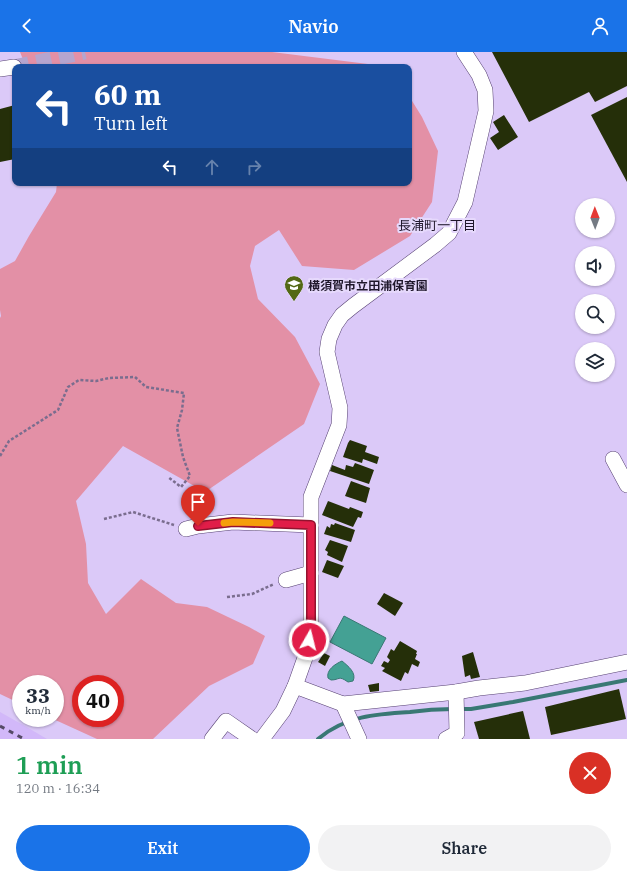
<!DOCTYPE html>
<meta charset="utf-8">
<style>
:root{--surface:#fff;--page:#f2f2f3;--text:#1f2937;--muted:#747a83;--accent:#1a73e8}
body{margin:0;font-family:"IBM Plex Serif","Noto Sans JP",serif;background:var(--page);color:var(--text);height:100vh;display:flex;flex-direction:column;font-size:15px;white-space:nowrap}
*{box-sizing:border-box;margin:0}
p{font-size:13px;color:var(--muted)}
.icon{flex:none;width:22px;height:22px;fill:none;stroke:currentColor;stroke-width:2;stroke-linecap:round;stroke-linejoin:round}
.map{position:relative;height:687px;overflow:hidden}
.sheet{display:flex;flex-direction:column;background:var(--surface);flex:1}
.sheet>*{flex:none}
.hud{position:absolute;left:12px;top:12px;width:400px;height:122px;border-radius:8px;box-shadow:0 1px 3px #0004;background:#1a4fa0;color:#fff;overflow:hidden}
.needle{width:26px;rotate:359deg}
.tools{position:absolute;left:575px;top:146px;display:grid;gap:8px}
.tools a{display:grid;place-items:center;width:40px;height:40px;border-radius:50%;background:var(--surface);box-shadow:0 1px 3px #0004;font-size:20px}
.speed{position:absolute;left:12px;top:623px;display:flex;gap:8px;font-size:20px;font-weight:700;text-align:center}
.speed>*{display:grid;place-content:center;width:52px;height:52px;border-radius:50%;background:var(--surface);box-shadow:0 1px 3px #0004;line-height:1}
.speed small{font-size:10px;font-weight:400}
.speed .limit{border:6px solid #d22;background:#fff;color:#111}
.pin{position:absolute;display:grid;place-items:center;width:34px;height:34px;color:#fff;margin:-41px -17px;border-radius:50% 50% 50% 0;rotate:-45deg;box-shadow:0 0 4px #0007}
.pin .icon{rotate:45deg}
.me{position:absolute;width:44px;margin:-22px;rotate:8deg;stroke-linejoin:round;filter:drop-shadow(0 0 3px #0008)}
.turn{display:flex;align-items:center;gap:14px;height:84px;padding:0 16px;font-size:18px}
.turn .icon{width:52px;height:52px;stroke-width:2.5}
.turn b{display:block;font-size:28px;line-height:34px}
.lanes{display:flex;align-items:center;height:38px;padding:0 16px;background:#0003;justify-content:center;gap:20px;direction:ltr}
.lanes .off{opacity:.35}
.round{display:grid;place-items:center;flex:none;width:42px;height:42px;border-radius:21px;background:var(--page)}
.overview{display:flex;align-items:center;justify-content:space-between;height:68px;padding:0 16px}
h1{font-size:24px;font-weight:600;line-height:30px;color:#1e9e55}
.button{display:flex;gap:8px;margin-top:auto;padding:8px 16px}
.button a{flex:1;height:46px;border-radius:24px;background:var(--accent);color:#fff;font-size:16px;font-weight:600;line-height:46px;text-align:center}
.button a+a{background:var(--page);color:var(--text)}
header{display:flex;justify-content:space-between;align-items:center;height:52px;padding:0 16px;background:var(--accent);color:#fff;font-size:18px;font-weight:600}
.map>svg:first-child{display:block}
</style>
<header><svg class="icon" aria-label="back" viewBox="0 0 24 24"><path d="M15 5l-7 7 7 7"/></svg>Navio<svg class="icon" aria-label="person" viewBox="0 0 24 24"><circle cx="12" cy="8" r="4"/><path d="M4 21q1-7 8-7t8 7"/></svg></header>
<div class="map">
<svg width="627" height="687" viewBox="0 0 627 687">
<rect width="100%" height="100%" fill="#dbc9f8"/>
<path fill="#d2b8f9" d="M0,660L30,677L47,687H0Z"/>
<g fill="#e390a6" fill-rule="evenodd">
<path d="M20,0H272L368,12L373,15H26Z"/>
<path d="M409,44L422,65L438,99L432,150L410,184L354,218L302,214L279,178L255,194L250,214L258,247L295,285L320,332L304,372L205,440L123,394L76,449L86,492L88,531L106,562L141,527L176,551L207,555L249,575L265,584L253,612L209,634L153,687H97L51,666H55V632H21V652L0,642V266L1,264L0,258V217L15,209L29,184L56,140L57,131H409ZM81,632H115V666H81Z"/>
</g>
<g fill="#44a194" stroke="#397874">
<path d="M344,564L386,586L372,612L330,590Z"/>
<path d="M342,609C348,614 357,621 353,629L348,630C338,623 340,628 331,628L328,626C326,618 335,612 342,609Z"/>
</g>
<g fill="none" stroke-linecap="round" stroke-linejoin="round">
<g stroke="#397874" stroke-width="4">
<path d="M460,657H471L513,650L627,628"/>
<path d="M318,687C345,664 376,662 410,660C424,658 439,657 453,657"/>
</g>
</g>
<g fill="#252f09">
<path d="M492,0H627V34L595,50L589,40L529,70Z"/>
<path d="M627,45V130L591,63Z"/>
<path d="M15,53V107L0,110V57Z"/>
<path d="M504,63L518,85L498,98L490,86L499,80L493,70Z"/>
<path d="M350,388L367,394L365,400L379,405L377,412L363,407L362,411L343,405L348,391Z"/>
<path d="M355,411L374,418L369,432L330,419L332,413L345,418L346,413L353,415Z"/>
<path d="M351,429L370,436L366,451L345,444Z"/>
<path d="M328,449L349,457L350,455L363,460L361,466L358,465L353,475L322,463Z"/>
<path d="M335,471L355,478L351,490L324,482L327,474L330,476L331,472L334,473Z"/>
<path d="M330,488L348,494L342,510L327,503L328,500L325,498Z"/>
<path d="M327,508L344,514L338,526L322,520Z"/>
<path d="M384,541L403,551L395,564L377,552Z"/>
<path d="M400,589L417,599L416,602H417L415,607L420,610L418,615L412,612L408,622L405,620L401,629L382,619L385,616L381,614L384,609L388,611L390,608L387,605L391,597L394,599Z"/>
<path d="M473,600L480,625L471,627L470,623L465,625L462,604Z"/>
<path d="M324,601L330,604L325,614L318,610Z"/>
<path d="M379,631V639L370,640L368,633Z"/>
<path d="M619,637L626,667L551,683L545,655Z"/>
<path d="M523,659L530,687H479L474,670Z"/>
</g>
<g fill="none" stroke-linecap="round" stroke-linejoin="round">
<path stroke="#b5a5cf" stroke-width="15" stroke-dasharray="15 8" stroke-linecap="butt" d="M14,15L85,0"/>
<g stroke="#564172" stroke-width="16">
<g id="minor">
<path d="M0,17L14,15"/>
<path d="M613,407L627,433"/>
<path d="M186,477L198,474L233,470L311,473"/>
<path d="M286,528L311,521"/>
<path d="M295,634L343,652L456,640L479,636L525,631L627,610"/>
<path d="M343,652L359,687"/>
<path d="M212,687L226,669L252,687"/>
<path d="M262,687L283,659L295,634L306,603L311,573V445L339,373L340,356L327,300L329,287L335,273L342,263L353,254L435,193L449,181L465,150L486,59L485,38L479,23L464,0"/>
<path d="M446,687L457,681L456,640"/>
</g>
</g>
<g stroke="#7a6d8e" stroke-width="2.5" stroke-dasharray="3 2" stroke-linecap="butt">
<path d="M0,404L9,389L58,358L68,335L79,328L96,329L109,326L135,325L146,335L184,341L182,358L177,376L183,405L190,424L181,435L168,425"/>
<path d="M104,467L133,460L174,473"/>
<path d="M227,545L252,542L274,532"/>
</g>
<use href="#minor" stroke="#fff" stroke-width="15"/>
<path stroke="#554a66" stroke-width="3" stroke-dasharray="5 5" stroke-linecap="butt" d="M0,674L24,687"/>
</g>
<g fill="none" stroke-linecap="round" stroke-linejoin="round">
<g stroke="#92132f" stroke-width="10">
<path id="route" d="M198,474L233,470L311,473V573L309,588"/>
</g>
<use href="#route" stroke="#e11d48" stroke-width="7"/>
<path stroke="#f59e0b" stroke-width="7" d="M224,471L233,470L270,471"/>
</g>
<defs>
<g id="school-pin" transform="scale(1)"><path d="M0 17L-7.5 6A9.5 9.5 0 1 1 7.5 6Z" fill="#536814" stroke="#e6d9fc"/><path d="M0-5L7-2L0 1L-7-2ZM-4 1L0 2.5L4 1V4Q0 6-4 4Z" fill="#fff"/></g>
</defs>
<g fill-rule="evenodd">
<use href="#school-pin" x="294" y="233"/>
</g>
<g text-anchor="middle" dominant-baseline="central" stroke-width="4" stroke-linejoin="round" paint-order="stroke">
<g font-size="12" font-weight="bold" fill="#1f172b" stroke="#e6d9fc" text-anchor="start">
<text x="308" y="233">横須賀市立田浦保育園</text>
</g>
<g font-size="13" fill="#1f172b" stroke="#e6d9fc">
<text x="437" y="173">長浦町一丁目</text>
</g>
</g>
</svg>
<div class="tools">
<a><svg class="needle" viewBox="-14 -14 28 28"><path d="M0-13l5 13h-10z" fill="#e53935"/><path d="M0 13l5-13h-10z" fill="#747a83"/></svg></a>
<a><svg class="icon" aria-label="sound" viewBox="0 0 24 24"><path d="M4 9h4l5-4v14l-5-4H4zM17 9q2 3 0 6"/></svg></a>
<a><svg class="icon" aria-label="search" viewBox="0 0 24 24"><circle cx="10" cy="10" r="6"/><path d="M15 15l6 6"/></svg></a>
<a><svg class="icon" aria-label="layers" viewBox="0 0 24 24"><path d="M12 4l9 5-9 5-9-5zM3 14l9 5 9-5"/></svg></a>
</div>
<div class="speed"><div>33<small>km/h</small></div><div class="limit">40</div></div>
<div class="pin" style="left:198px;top:474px;background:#d93025"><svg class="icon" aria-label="arrive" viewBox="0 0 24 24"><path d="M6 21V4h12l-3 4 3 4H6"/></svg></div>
<svg class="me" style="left:309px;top:588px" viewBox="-20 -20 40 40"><circle r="17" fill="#e11d48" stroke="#fff" stroke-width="3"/><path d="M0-11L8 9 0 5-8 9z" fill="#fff"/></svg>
<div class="hud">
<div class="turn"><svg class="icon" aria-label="left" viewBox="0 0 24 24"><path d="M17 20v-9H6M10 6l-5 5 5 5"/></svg><div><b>60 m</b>Turn left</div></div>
<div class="lanes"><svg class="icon" aria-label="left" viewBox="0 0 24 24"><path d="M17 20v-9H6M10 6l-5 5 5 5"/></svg><svg class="icon off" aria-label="ahead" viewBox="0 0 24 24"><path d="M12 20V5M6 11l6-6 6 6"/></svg><svg class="icon off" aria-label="right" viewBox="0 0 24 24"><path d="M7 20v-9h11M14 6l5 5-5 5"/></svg></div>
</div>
</div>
<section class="sheet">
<div class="overview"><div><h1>1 min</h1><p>120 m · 16:34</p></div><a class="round" style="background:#d93025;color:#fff"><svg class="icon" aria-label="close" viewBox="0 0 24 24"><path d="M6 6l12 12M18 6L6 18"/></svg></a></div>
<div class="button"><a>Exit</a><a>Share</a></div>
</section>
